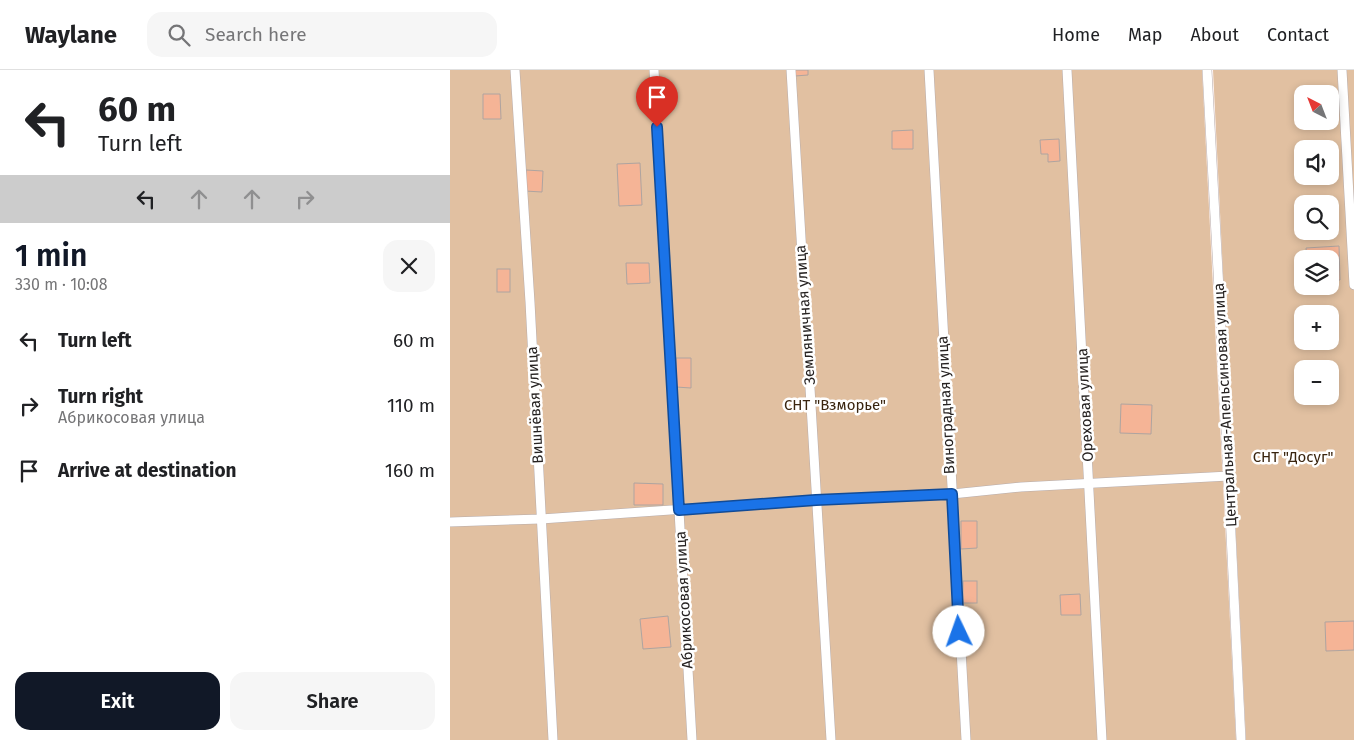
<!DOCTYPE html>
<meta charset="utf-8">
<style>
:root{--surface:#fff;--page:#f6f6f6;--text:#202124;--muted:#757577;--line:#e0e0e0;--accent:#111827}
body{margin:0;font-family:"Fira Sans",sans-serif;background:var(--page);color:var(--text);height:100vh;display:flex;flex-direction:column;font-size:19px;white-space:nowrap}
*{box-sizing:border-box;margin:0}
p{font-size:16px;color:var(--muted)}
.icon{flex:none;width:28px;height:28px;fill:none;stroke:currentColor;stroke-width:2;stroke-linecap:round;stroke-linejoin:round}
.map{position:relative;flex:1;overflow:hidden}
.side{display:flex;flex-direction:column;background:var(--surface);width:450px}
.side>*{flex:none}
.banner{background:#fff;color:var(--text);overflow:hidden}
.needle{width:32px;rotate:318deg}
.buttons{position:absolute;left:844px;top:15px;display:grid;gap:10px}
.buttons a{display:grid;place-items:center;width:45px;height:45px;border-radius:10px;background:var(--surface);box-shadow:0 2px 8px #0003;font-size:25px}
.pin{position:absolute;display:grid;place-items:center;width:42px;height:42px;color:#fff;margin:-51px -21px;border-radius:50% 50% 50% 0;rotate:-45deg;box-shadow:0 0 5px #0007}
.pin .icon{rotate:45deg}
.me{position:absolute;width:55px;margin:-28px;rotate:357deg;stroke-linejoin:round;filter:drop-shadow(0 0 4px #0008)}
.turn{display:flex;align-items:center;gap:18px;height:105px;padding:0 15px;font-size:22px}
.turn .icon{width:65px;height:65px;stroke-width:2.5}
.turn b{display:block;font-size:35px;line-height:42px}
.lanes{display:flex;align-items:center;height:48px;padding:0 15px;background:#0003;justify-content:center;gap:25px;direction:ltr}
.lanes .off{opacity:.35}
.round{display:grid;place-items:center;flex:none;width:52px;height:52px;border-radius:15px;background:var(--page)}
.summary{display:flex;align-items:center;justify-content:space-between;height:85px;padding:0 15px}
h1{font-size:30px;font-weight:600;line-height:38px;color:var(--accent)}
.action{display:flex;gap:10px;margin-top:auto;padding:10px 15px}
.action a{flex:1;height:58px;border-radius:15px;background:var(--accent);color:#fff;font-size:20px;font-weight:600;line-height:58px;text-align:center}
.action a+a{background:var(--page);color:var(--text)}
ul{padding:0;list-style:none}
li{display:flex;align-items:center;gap:15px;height:65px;padding:0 15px}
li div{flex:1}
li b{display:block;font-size:19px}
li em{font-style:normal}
header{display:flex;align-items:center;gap:30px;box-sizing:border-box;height:70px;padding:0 25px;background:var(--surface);border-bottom:1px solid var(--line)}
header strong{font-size:24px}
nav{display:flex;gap:28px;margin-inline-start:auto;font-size:18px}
.search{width:350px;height:45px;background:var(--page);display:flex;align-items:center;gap:12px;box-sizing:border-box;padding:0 18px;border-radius:15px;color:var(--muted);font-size:19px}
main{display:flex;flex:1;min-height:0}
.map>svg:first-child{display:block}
</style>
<header>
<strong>Waylane</strong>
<div class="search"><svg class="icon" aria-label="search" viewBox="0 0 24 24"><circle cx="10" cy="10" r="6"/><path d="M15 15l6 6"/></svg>Search here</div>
<nav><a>Home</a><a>Map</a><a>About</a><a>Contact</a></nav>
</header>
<main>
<section class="side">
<div class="banner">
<div class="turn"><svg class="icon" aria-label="left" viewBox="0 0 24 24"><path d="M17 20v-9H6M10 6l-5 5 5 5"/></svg><div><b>60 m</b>Turn left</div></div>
<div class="lanes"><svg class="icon" aria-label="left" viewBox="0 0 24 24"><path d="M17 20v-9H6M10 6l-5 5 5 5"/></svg><svg class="icon off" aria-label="ahead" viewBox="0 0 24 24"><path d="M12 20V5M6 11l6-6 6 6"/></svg><svg class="icon off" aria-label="ahead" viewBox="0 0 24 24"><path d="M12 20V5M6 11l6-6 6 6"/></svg><svg class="icon off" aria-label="right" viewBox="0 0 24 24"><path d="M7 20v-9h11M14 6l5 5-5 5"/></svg></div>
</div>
<div class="summary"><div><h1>1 min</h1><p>330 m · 10:08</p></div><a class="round"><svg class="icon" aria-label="close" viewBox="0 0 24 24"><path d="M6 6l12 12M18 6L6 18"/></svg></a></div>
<ul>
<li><svg class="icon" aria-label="left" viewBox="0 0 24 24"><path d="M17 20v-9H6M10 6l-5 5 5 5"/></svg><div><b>Turn left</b></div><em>60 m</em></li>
<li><svg class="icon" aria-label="right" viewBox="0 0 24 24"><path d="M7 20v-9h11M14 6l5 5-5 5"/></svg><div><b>Turn right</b><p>Абрикосовая улица</p></div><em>110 m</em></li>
<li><svg class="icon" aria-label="arrive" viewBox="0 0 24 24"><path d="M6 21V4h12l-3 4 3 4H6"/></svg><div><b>Arrive at destination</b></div><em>160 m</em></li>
</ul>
<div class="action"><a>Exit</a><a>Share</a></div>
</section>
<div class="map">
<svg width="904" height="670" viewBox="0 0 904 670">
<rect width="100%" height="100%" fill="#fff5f4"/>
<g fill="#e1c0a1" fill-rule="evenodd">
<path d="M0,0H752L786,670H0Z"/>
<path d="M763,0H904V670H796ZM852,24H880V51H852ZM852,79H880V106H852ZM852,134H880V161H852ZM852,189H880V216H852ZM852,244H880V271H852ZM852,299H880V326H852Z"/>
</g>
<g fill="#f5b496" stroke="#aea4a0">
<path d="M344,0H358V5L345,6Z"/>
<path d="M33,24H50L51,49H33Z"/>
<path d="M463,60V79H442V61Z"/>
<path d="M609,69L610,91L598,92V84H591L590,70Z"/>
<path d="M190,93L192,135L169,136L167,94Z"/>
<path d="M76,100L93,101L92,122L75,121Z"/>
<path d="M889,176L890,210L880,211V189H857L856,178Z"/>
<path d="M176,193H199L200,213L177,214Z"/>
<rect x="47" y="199" width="13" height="23"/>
<path d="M226,288H241V318L226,317Z"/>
<path d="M671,334L702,335L701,364L670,363Z"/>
<path d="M184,413L213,414V435H184Z"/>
<path d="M511,451H527V478L511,479Z"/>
<rect x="513" y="511" width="14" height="22"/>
<path d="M630,524L631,545H611L610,525Z"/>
<path d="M218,546L221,577L193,579L190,549Z"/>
<path d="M904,551V580L876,581L875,552Z"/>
</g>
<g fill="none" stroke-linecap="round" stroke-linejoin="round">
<g stroke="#b7acab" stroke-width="10">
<g id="service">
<path d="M65,0L80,232L103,670"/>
<path d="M204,0L242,670"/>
<path d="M341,0L381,670"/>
<path d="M479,0L516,670"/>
<path d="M617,0L652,670"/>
<path d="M757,0L770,238L791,670"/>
<path d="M892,0L904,215"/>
<path d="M0,452L91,449L366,430L502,424L571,417L779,406"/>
</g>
</g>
<use href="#service" stroke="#fff" stroke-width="9"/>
</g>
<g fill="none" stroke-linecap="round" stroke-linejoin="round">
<g stroke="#114b97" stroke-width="12">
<path id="route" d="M207,57L229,440L366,430L502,424L509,562"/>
</g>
<use href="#route" stroke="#1a73e8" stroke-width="9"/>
</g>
<g text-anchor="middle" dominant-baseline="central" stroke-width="5" stroke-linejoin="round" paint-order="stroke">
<g font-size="15" fill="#262221" stroke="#fff">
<text transform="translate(355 245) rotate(-94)">Земляничная улица</text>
<text transform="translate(85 335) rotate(-93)">Вишнёвая улица</text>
<text transform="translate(496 335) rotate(-93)">Виноградная улица</text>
<text transform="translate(635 335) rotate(-93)">Ореховая улица</text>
<text transform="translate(775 335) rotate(-93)">Центральная-Апельсиновая улица</text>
<text transform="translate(234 530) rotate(-93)">Абрикосовая улица</text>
</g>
<g font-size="15" fill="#3a250f" stroke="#fff">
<text x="385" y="335">СНТ "Взморье"</text>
<text x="843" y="387">СНТ "Досуг"</text>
</g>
</g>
</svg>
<div class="buttons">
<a><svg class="needle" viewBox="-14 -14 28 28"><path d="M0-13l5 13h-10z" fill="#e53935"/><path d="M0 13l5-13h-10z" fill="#757577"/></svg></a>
<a><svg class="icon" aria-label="sound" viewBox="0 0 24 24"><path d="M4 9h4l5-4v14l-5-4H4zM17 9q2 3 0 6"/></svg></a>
<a><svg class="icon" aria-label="search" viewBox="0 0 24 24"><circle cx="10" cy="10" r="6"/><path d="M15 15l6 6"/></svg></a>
<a><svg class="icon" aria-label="layers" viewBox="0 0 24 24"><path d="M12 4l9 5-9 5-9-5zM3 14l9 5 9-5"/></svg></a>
<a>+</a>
<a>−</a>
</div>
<div class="pin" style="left:207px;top:57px;background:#d93025"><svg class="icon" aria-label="arrive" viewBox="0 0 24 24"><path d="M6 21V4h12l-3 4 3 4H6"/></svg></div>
<svg class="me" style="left:509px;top:562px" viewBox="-20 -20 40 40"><circle r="19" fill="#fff"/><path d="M0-13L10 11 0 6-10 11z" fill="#1a73e8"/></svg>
</div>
</main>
